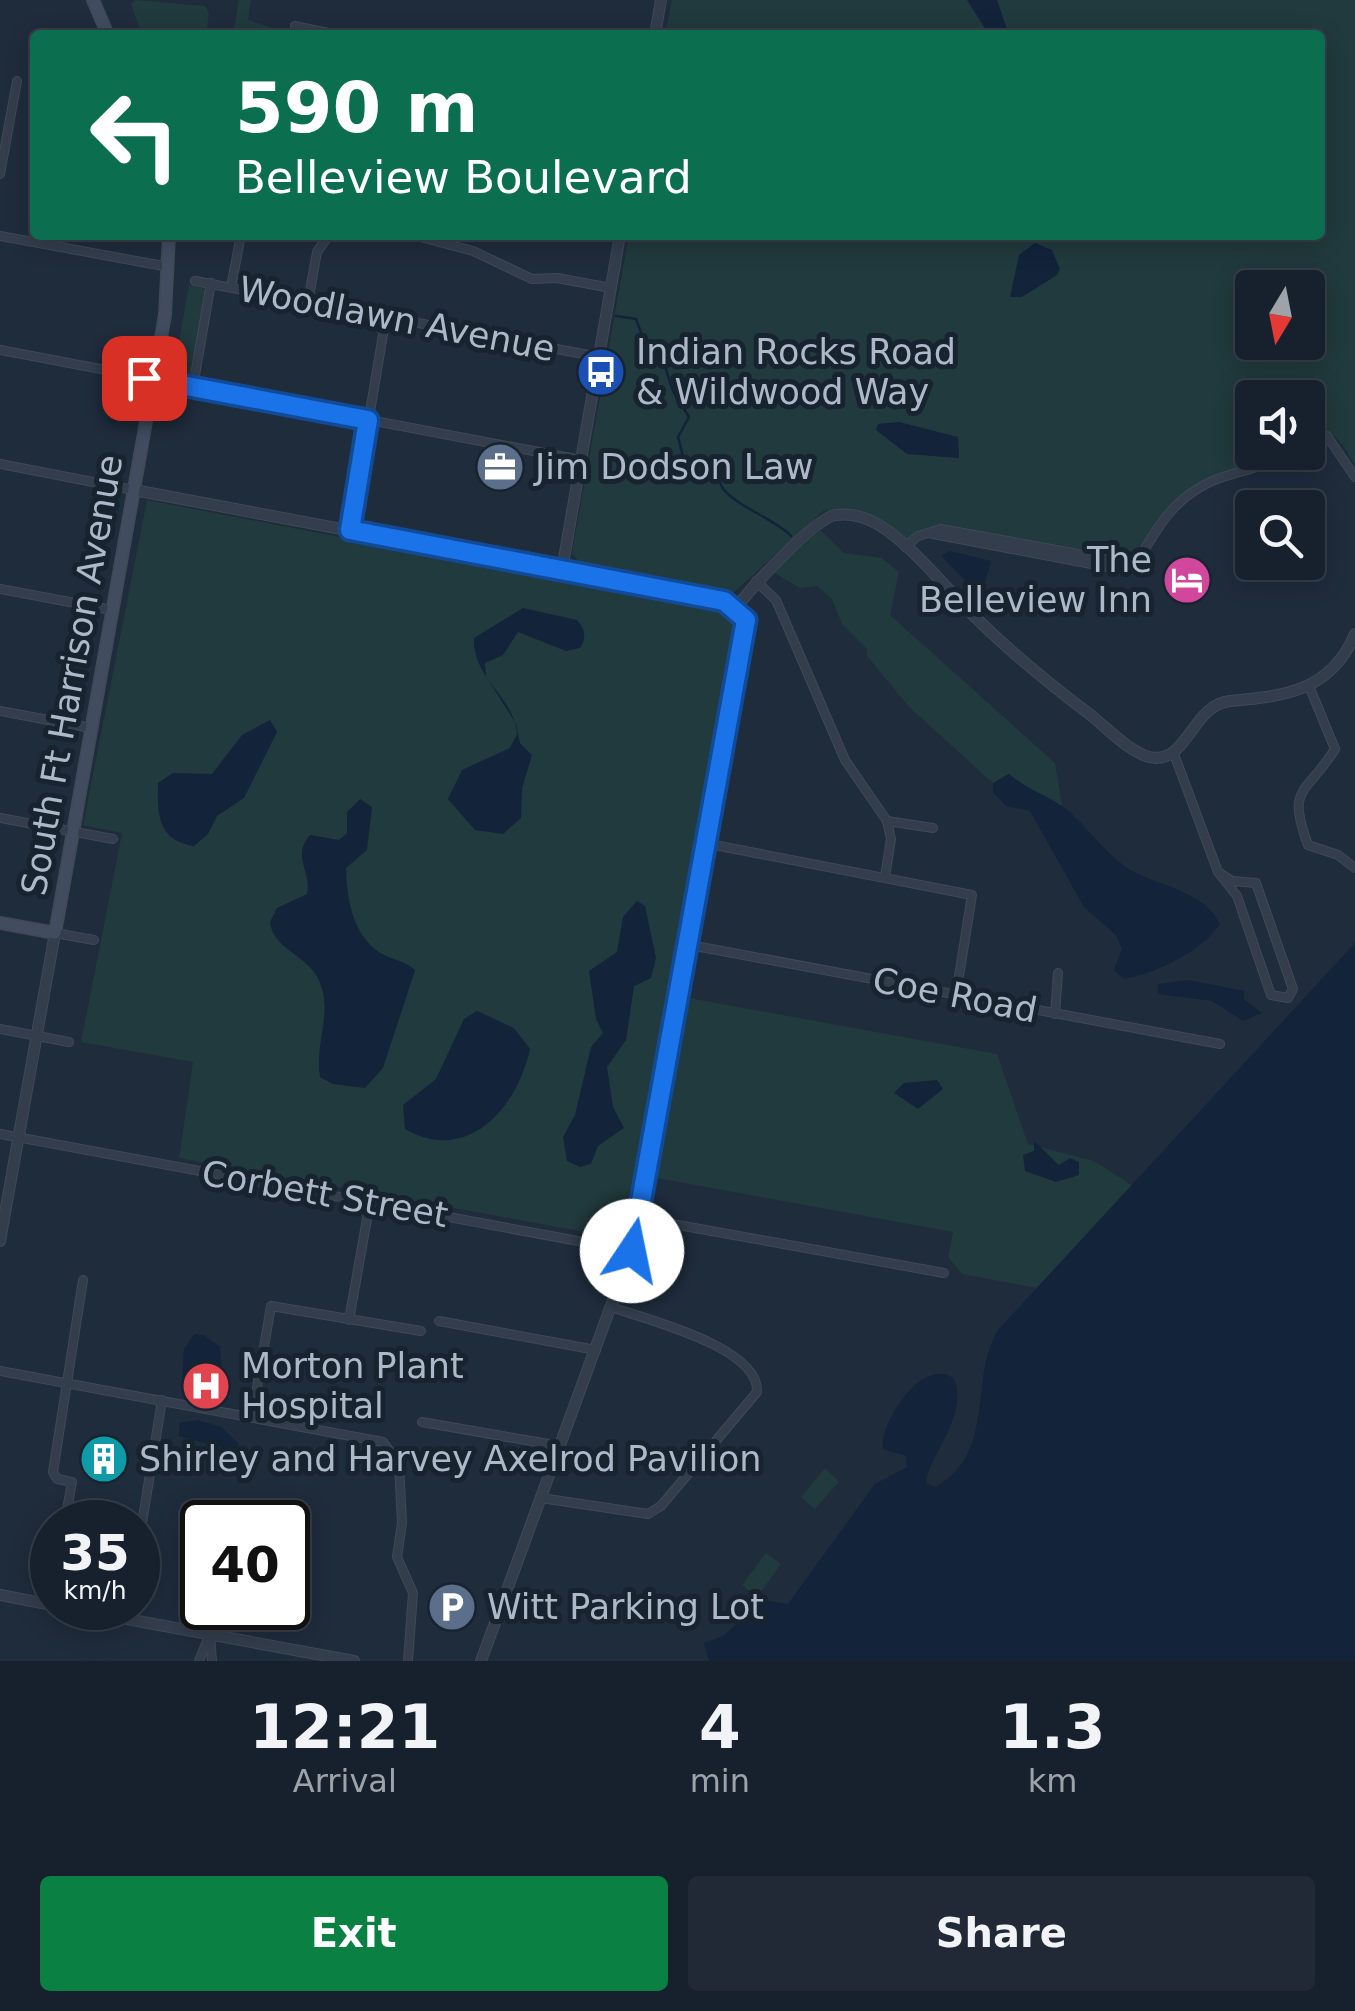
<!DOCTYPE html>
<style>
:root{--surface:#17212d;--page:#202935;--text:#f1f3f6;--muted:#9ea3aa;--line:#363e49;--accent:#0b8043}
body{margin:0;font-family:"DejaVu Sans",sans-serif;background:var(--page);color:var(--text);height:100vh;display:flex;flex-direction:column;font-size:38px;white-space:nowrap}
*{box-sizing:border-box;margin:0}
p{font-size:32px;color:var(--muted)}
.icon{flex:none;width:55px;height:55px;fill:none;stroke:currentColor;stroke-width:2;stroke-linecap:round;stroke-linejoin:round}
.map{position:relative;height:1661px;overflow:hidden}
.sheet{display:flex;flex-direction:column;background:var(--surface);flex:1}
.sheet>*{flex:none}
.top-card{position:absolute;left:30px;top:30px;width:1295px;height:210px;border-radius:10px;box-shadow:0 5px 25px #0003,0 0 0 2px var(--line);background:#0b6e4f;color:#fff;overflow:hidden}
.needle{width:65px;rotate:190deg}
.controls{position:absolute;left:1235px;top:270px;display:grid;gap:20px}
.controls a{display:grid;place-items:center;width:90px;height:90px;border-radius:10px;background:var(--surface);box-shadow:0 5px 25px #0003,0 0 0 2px var(--line);font-size:50px}
.speed{position:absolute;left:30px;top:1500px;display:flex;gap:20px;font-size:50px;font-weight:700;text-align:center}
.speed>*{display:grid;place-content:center;width:130px;height:130px;border-radius:50%;background:var(--surface);box-shadow:0 5px 25px #0003,0 0 0 2px var(--line);line-height:1}
.speed small{font-size:25px;font-weight:400}
.speed .limit{border:5px solid #111;border-radius:15px;background:#fff;color:#111}
.pin{position:absolute;display:grid;place-items:center;width:85px;height:85px;color:#fff;margin:-42px;border-radius:20px;box-shadow:0 5px 15px #0006}
.me{position:absolute;width:110px;margin:-55px;rotate:11deg;stroke-linejoin:round;filter:drop-shadow(0 0 8px #0008)}
.turn{display:flex;align-items:center;gap:35px;height:210px;padding:0 40px;font-size:45px}
.turn .icon{width:130px;height:130px;stroke-width:2.5}
.turn b{display:block;font-size:70px;line-height:85px}
.eta{display:flex;justify-content:space-evenly;align-items:center;height:170px;text-align:center}
.eta b{font-size:60px;font-weight:800;line-height:70px}
.action{display:flex;gap:20px;margin-top:auto;padding:20px 40px}
.action a{flex:1;height:115px;border-radius:10px;background:var(--accent);color:#fff;font-size:40px;font-weight:800;line-height:115px;text-align:center}
.action a+a{background:var(--page);color:var(--text)}
.map>svg:first-child{display:block}
</style>
<div class="map">
<svg width="1355" height="1661" viewBox="0 0 1355 1661">
<rect width="100%" height="100%" fill="#1f2c3c"/>
<g fill="#213a3d" fill-rule="evenodd">
<path d="M136,0L205,6L209,13L206,35H142L131,4Z"/>
<path d="M239,0H251L248,20L294,35H233Z"/>
<path d="M672,0H1355V465C1342,444 1335,426 1308,431V398H1252V452L1279,453L1181,495L1159,518L1134,558L948,526L926,528L905,541L883,523L822,516L829,510L823,511L730,596L584,569L572,553L629,235H1320V35H665ZM1252,288H1308V342H1252Z"/>
<path d="M189,285L206,289L191,378L186,382L172,380Z"/>
<path d="M147,500L734,613L741,630L629,1240L179,1158L193,1062L81,1042L122,833L83,825Z"/>
<path d="M820,530L844,553L882,558L899,572L890,615L1055,763L1062,806L1036,796L1009,774L993,783L909,707L867,656V649L842,624L832,599L817,586L800,588L773,572Z"/>
<path d="M689,998L997,1054L1028,1144L1094,1161L1133,1186L1037,1288L962,1274L948,1257L953,1232L651,1177L660,1154Z"/>
<path d="M825,1468L839,1482L815,1509L801,1497Z"/>
<path d="M766,1553L781,1564L757,1597L742,1585Z"/>
</g>
<g fill="#12233a">
<path d="M967,0H997L1009,35H989Z"/>
<path d="M1035,243L1052,250L1060,269L1057,275L1022,297H1010L1019,255Z"/>
<path d="M899,422L958,437L959,458L907,454L876,430L878,424Z"/>
<path d="M950,551L991,561L981,596L941,556Z"/>
<path d="M523,608L577,620C585,629 587,637 580,648L566,651L518,632L503,655L485,663L486,676L516,724L520,743L532,755L522,788L521,818L503,834L475,830L448,799L462,770L510,748L517,734C514,696 472,678 474,638Z"/>
<path d="M270,720L277,732L244,798L217,816L208,834L194,846C158,841 157,814 158,783L173,773L212,774L242,735Z"/>
<path d="M1009,774C1026,789 1044,794 1062,806C1084,822 1100,848 1123,865C1154,887 1202,888 1220,924C1202,951 1155,974 1124,979L1114,970L1122,949L1116,935L1084,907L1030,811L1006,806L993,792V783Z"/>
<path d="M360,799L372,807L367,850L346,868C347,899 352,934 380,953C392,960 404,960 415,970L383,1068L365,1088L333,1084L320,1077C314,1041 336,1008 316,975C303,954 273,948 270,922L277,908L307,894C312,871 291,857 310,835L339,840L347,833V812Z"/>
<path d="M637,901L645,906L656,958L651,978L634,986L626,1040L607,1067L613,1107L624,1128L598,1146L591,1164L580,1167L567,1161L563,1137L575,1115L591,1047L603,1033L596,1019L589,971L617,952L623,917Z"/>
<path d="M1355,943V1661H709L704,1643L723,1636L741,1620L743,1597L788,1604L875,1484L907,1467L906,1456L883,1449C878,1426 923,1354 954,1379C969,1416 929,1454 926,1483L935,1487C997,1454 968,1380 998,1330Z"/>
<path d="M1188,980L1244,991V999L1262,1013L1243,1021L1212,1001L1158,994V984Z"/>
<path d="M477,1011L514,1028L530,1049C517,1108 468,1165 405,1129L403,1105L436,1079L464,1019Z"/>
<path d="M937,1080L943,1089L918,1109L894,1093L904,1083Z"/>
<path d="M1034,1141L1059,1165L1070,1158L1079,1162V1175L1056,1182L1025,1171L1023,1155L1034,1151Z"/>
<path d="M194,1334L204,1335L220,1347L222,1370L212,1390L182,1382L184,1349Z"/>
<path d="M198,1420L221,1427L239,1444L235,1451L179,1436V1423Z"/>
</g>
<g fill="none" stroke-linecap="round" stroke-linejoin="round">
<path stroke="#12233a" stroke-width="2.5" d="M616,316L636,319L643,338L659,348L673,391L689,417L678,437L686,468L718,457C722,467 716,477 722,487C733,505 777,520 791,536"/>
<g stroke="#3f4958" stroke-width="10">
<g id="minor">
<path d="M295,26L338,35"/>
<path d="M0,174L17,81"/>
<path d="M413,235L473,251L532,279L557,278L611,288"/>
<path d="M0,236L169,267"/>
<path d="M195,281L599,357"/>
<path d="M231,287L241,235"/>
<path d="M308,302L317,252L329,235"/>
<path d="M0,350L581,460"/>
<path d="M193,387L211,283"/>
<path d="M1308,436H1327L1355,477"/>
<path d="M0,464L134,490"/>
<path d="M350,530L386,317"/>
<path d="M928,533L1128,571L1134,569"/>
<path d="M905,547L918,536L941,529L1129,563L1134,569"/>
<path d="M1134,569C1157,526 1177,491 1226,476C1248,469 1266,467 1285,452"/>
<path d="M756,581L776,600L845,760L887,821L891,839L885,877"/>
<path d="M0,589L112,610"/>
<path d="M1309,686L1335,749C1306,796 1286,785 1308,845L1338,855L1355,868"/>
<path d="M0,711L91,728"/>
<path d="M1174,754L1218,872L1237,896L1271,995L1288,998L1293,989L1256,883L1232,881L1218,872"/>
<path d="M0,818L113,839"/>
<path d="M887,821L933,828"/>
<path d="M709,844L972,895L956,995"/>
<path d="M55,933L94,940"/>
<path d="M690,945L1220,1044"/>
<path d="M1055,1014L1058,973"/>
<path d="M0,1029L69,1042"/>
<path d="M0,1134L632,1251"/>
<path d="M639,1218L944,1273"/>
<path d="M83,1280L53,1472L57,1479L72,1482L66,1515L112,1522"/>
<path d="M349,1320L370,1202"/>
<path d="M439,1321L596,1350"/>
<path d="M0,1371L383,1442L399,1464L402,1523L397,1557L413,1593L408,1661"/>
<path d="M252,1417L271,1306L421,1331"/>
<path d="M422,1422L560,1446"/>
<path d="M541,1498L648,1514L661,1506L757,1392C760,1347 645,1319 611,1307"/>
<path d="M138,1548L162,1400"/>
<path d="M126,1619L128,1608"/>
<path d="M210,1634L212,1661"/>
<path d="M199,1661L210,1634"/>
</g>
</g>
<g stroke="#3f4958" stroke-width="12">
<g id="tertiary">
<path d="M655,35L661,0"/>
<path d="M134,490L725,601L746,619L635,1240L481,1661"/>
<path d="M562,570L620,235"/>
<path d="M736,608C751,588 813,520 835,515C850,513 866,517 879,525C914,547 943,585 972,614C1008,650 1047,682 1088,713C1105,726 1128,751 1149,757C1188,766 1191,705 1230,701C1284,696 1330,692 1355,634"/>
<path d="M0,1241L55,933"/>
<path d="M0,1595L52,1605"/>
<path d="M67,1608L354,1661"/>
</g>
</g>
<g stroke="#3f4958" stroke-width="14">
<g id="secondary">
<path d="M93,0L108,35"/>
<path d="M0,923L55,933L165,315L169,235"/>
</g>
</g>
<use href="#minor" stroke="#333d4c" stroke-width="8"/>
<use href="#tertiary" stroke="#333d4c" stroke-width="10"/>
<use href="#secondary" stroke="#414c5f" stroke-width="11"/>
</g>
<g fill="none" stroke-linecap="round" stroke-linejoin="round">
<g stroke="#114b97" stroke-width="25">
<path id="route" d="M144,378L368,420L350,530L724,601L746,620L632,1251"/>
</g>
<use href="#route" stroke="#1a73e8" stroke-width="18"/>
</g>
<defs>
<g id="bus-disc" transform="scale(2.5)"><circle r="9.5" fill="#1a4fb4" stroke="#182330"/><path d="M-5-6H5V4H4V6H2V4H-2V6H-4V4H-5ZM-3.5-4V0h7V-4ZM-3.5 1.2v1.5H-2V1.2ZM2 1.2v1.5H3.5V1.2Z" fill="#fff"/></g>
<g id="office-disc" transform="scale(2.5)"><circle r="9.5" fill="#5c6f8a" stroke="#182330"/><path d="M-6-3h4V-5.5h4V-3h4V5H-6ZM-1-4.5V-3h2v-1.5ZM-6 0V1H6V0Z" fill="#fff"/></g>
<g id="hotel-disc" transform="scale(2.5)"><circle r="9.5" fill="#d1479c" stroke="#182330"/><path d="M-6-4.5h1.5V1H6V5H4.5V3h-9V5H-6ZM-4 0a1.8 1.8 0 1 1 3.6 0ZM.5 0V-2.5h3Q6-2.5 6 0Z" fill="#fff"/></g>
<g id="hospital-disc" transform="scale(2.5)"><circle r="9.5" fill="#e0444e" stroke="#182330"/><path d="M-5-5h3v3.5h4V-5h3V5h-3V1.5h-4V5h-3Z" fill="#fff"/></g>
<g id="building-disc" transform="scale(2.5)"><circle r="9.5" fill="#0f9aa8" stroke="#182330"/><path d="M-4-6H4V6H1V3H-1V6H-4ZM-2.5-4.3h1.7v1.8h-1.7ZM.8-4.3h1.7v1.8H.8ZM-2.5-1h1.7V.8h-1.7ZM.8-1h1.7V.8H.8Z" fill="#fff"/></g>
<g id="parking-disc" transform="scale(2.5)"><circle r="9.5" fill="#5c6f8a" stroke="#182330"/><path d="M-3.5-5.5H1a3.5 3.5 0 0 1 0 7H-1V5.5H-3.5ZM-1-3.4V-.6H.8a1.4 1.4 0 0 0 0-2.8Z" fill="#fff"/></g>
</defs>
<g fill-rule="evenodd">
<use href="#bus-disc" x="601" y="372"/>
<use href="#office-disc" x="500" y="467"/>
<use href="#hotel-disc" x="1187" y="580"/>
<use href="#hospital-disc" x="206" y="1386"/>
<use href="#building-disc" x="104" y="1459"/>
<use href="#parking-disc" x="452" y="1607"/>
</g>
<g text-anchor="middle" dominant-baseline="central" stroke-width="10" stroke-linejoin="round" paint-order="stroke">
<g font-size="35" fill="#aeb8c8" stroke="#182330">
<text transform="translate(397 319) rotate(11)">Woodlawn Avenue</text>
<text transform="translate(72 675) rotate(-80)">South Ft Harrison Avenue</text>
<text transform="translate(955 995) rotate(11)">Coe Road</text>
<text transform="translate(325 1194) rotate(10)">Corbett Street</text>
</g>
<g font-size="35" fill="#aeb8c8" stroke="#182330" text-anchor="start">
<text x="636" y="352">Indian Rocks Road<tspan x="636" dy="40">&amp; Wildwood Way</tspan></text>
<text x="535" y="467">Jim Dodson Law</text>
<text x="1152" y="560" text-anchor="end">The<tspan x="1152" dy="40">Belleview Inn</tspan></text>
<text x="241" y="1366">Morton Plant<tspan x="241" dy="40">Hospital</tspan></text>
<text x="139" y="1459">Shirley and Harvey Axelrod Pavilion</text>
<text x="487" y="1607">Witt Parking Lot</text>
</g>
</g>
</svg>
<div class="controls">
<a><svg class="needle" viewBox="-14 -14 28 28"><path d="M0-13l5 13h-10z" fill="#e53935"/><path d="M0 13l5-13h-10z" fill="#9ea3aa"/></svg></a>
<a><svg class="icon" aria-label="sound" viewBox="0 0 24 24"><path d="M4 9h4l5-4v14l-5-4H4zM17 9q2 3 0 6"/></svg></a>
<a><svg class="icon" aria-label="search" viewBox="0 0 24 24"><circle cx="10" cy="10" r="6"/><path d="M15 15l6 6"/></svg></a>
</div>
<div class="speed"><div>35<small>km/h</small></div><div class="limit">40</div></div>
<div class="pin" style="left:144px;top:378px;background:#d93025"><svg class="icon" aria-label="arrive" viewBox="0 0 24 24"><path d="M6 21V4h12l-3 4 3 4H6"/></svg></div>
<svg class="me" style="left:632px;top:1251px" viewBox="-20 -20 40 40"><circle r="19" fill="#fff"/><path d="M0-13L10 11 0 6-10 11z" fill="#1a73e8"/></svg>
<div class="top-card">
<div class="turn"><svg class="icon" aria-label="left" viewBox="0 0 24 24"><path d="M17 20v-9H6M10 6l-5 5 5 5"/></svg><div><b>590 m</b>Belleview Boulevard</div></div>
</div>
</div>
<section class="sheet">
<div class="eta">
<div><b>12:21</b><p>Arrival</p></div>
<div><b>4</b><p>min</p></div>
<div><b>1.3</b><p>km</p></div>
</div>
<div class="action"><a>Exit</a><a>Share</a></div>
</section>
